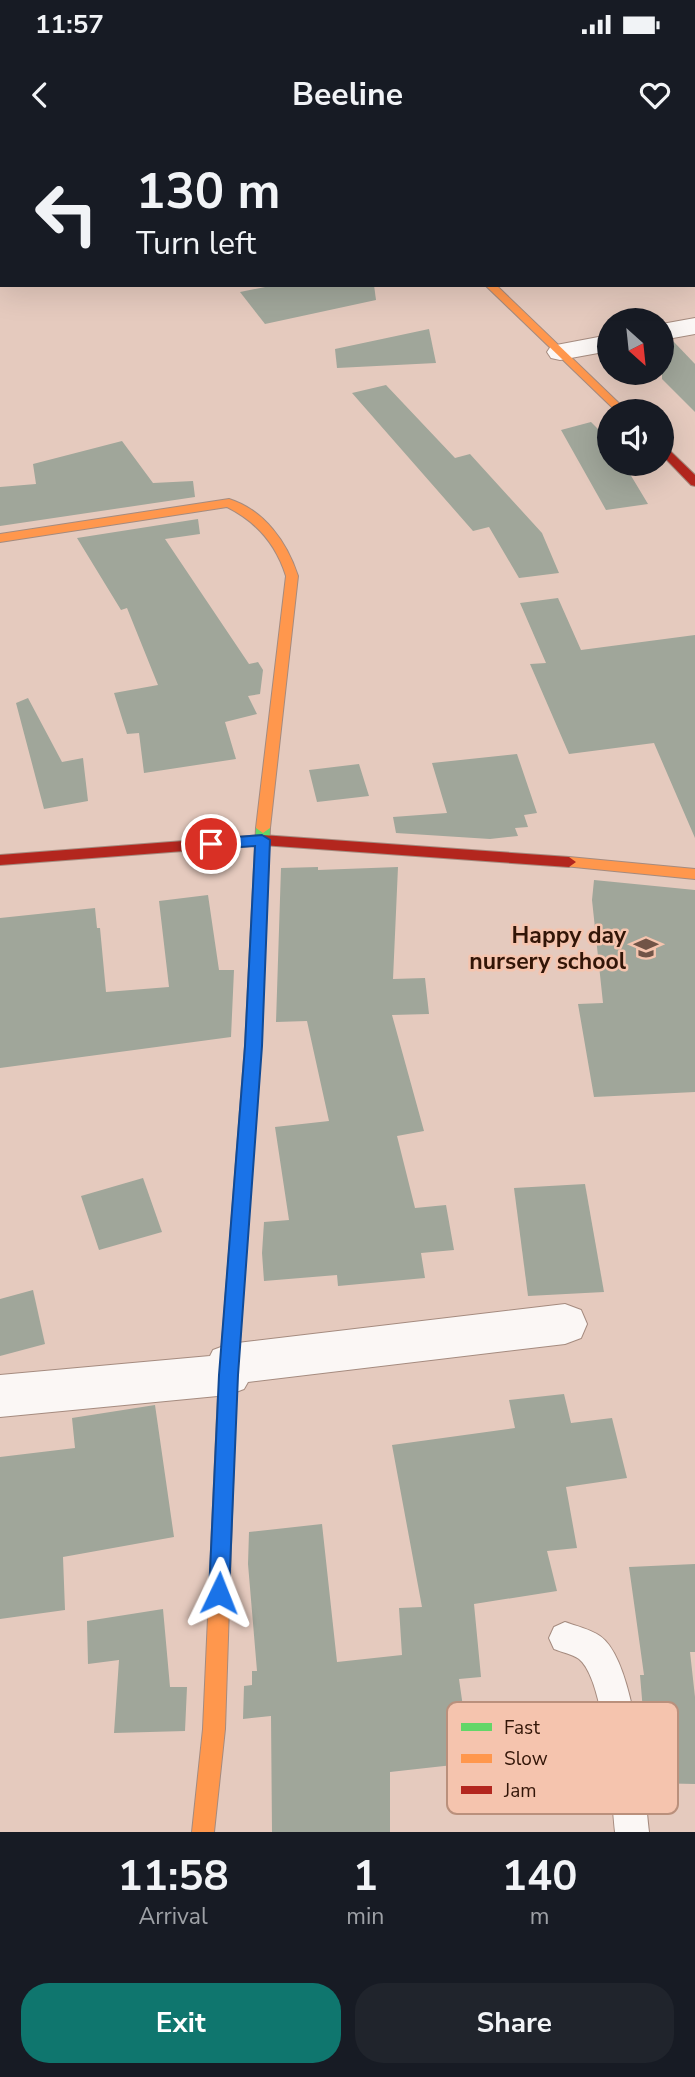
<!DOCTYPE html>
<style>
:root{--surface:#171b24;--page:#20242c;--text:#f1f3f6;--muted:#9ea1a6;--accent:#0f766e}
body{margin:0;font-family:"Nunito Sans",sans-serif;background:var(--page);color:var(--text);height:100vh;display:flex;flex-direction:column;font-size:26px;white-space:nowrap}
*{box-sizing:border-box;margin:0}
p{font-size:23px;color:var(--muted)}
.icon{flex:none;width:38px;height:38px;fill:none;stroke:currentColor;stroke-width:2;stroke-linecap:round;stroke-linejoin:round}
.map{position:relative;height:1692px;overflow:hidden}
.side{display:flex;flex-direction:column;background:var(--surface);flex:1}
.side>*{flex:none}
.top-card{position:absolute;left:0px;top:0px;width:696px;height:147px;box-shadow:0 7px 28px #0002;background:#171b24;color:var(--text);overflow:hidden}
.needle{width:46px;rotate:153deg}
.fabs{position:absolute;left:597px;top:168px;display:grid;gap:14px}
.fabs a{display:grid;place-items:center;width:77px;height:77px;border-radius:50%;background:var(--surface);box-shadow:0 7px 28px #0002;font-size:35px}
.pin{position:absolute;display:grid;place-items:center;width:60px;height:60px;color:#fff;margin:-30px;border:4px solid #fff;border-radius:50%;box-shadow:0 2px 7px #0007}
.me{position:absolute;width:77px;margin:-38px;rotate:2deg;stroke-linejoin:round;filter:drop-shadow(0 0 5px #0008)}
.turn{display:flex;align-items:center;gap:24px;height:147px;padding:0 21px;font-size:32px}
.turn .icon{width:91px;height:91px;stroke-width:2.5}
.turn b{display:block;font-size:49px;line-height:60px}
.eta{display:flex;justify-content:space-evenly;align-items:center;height:119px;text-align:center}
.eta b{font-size:42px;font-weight:700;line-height:49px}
.button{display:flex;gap:14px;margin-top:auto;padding:14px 21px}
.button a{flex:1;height:80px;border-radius:28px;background:var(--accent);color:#fff;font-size:28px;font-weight:700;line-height:80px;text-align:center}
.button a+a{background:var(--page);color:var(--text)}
.status{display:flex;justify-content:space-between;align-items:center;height:49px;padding:0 35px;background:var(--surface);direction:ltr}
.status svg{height:19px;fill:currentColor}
header{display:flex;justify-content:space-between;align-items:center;height:91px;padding:0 21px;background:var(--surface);font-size:32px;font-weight:700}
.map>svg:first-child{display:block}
</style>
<div class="status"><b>11:57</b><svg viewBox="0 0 49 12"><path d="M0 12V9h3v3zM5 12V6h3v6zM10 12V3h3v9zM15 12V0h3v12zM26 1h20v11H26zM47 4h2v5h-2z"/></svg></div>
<header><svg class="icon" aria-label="back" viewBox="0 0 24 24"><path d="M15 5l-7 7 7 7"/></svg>Beeline<svg class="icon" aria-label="heart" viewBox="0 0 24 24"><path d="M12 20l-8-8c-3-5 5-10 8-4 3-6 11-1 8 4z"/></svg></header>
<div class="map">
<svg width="695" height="1692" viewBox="0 0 695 1692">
<rect width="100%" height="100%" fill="#e5cabe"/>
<g fill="#a0a69a">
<path d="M275,145H374L376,160L265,184L240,152Z"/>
<path d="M429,189L436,223L337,228L335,209Z"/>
<path d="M673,201L695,224V272L662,239V202Z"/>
<path d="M386,245L455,318L470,314L542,393L559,433L519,438L489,387L473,391L352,253Z"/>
<path d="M591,282L609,300V324H624L648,364L606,370L561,290Z"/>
<path d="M122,301L153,343L193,341L195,357L0,386V347L36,344L33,324Z"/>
<path d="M198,379L200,394L165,399L249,524L258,522L263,530L260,554L248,556L257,574L225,582L236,619L144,633L139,593L127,594L114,553L158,545L127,468L121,470L77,398Z"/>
<path d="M558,458L581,510L695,495V698L654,603L569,614L530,524L546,523L520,463Z"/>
<path d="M28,558L62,622L83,618L88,661L44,669L16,563Z"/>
<path d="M517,614L537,673L524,675L528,687L515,688L518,696L490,699L396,693L393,677L447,673L432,623Z"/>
<path d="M359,624L369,656L317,662L309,630Z"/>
<path d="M318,727V730L398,727L393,839L425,838L429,874L392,875L424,991L397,996L415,1068L446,1065L454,1110L421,1113L425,1138L338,1146L337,1135L264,1141L262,1113L264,1082L289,1080L275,987L329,981L307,881L276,882L281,728Z"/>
<path d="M594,740L695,750V952L594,957L578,864L603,863L592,760Z"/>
<path d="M208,755L219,830H234L231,897L0,928V778L95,768L97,788H100L106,852L169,847L159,761Z"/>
<path d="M143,1038L162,1092L99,1110L81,1056Z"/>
<path d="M585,1044L604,1152L528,1156L514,1048Z"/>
<path d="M33,1150L45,1204L0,1216V1159Z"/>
<path d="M564,1254L571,1283L612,1278L627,1338L566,1347L577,1408L547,1411L557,1451L474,1464L481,1537L459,1539L471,1623L390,1632V1692H272L271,1576L243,1579L244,1546L252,1545V1531H257L248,1424L249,1392L322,1384L337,1522L402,1515L399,1468L422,1467L392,1305L515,1288L509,1260Z"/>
<path d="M155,1265L174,1397L63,1417L65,1470L0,1479V1317L75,1308L72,1278Z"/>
<path d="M695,1424V1512H690L695,1557V1644L649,1643L640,1535H644L629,1427Z"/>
<path d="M163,1469L170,1547H187L185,1591L114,1593L119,1520L88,1524L87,1481Z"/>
</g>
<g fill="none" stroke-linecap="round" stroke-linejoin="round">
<g stroke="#a58b7f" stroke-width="2">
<path id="lane" d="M565,1482C576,1486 590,1489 600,1496C636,1521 644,1649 649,1692H615C611,1656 606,1541 579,1519C572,1514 561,1512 554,1509L549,1498L554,1487Z"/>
</g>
<g stroke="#a58b7f" stroke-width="2">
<g id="street">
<path d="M101,0H124L125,2H102Z"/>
<path d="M270,0H301L269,2Z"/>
<path d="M2,47V62H0V48Z"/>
<path d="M695,178V194L662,200V184Z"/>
<path d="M609,195V211L560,220L551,218L547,212L551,206Z"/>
<path d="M565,1164L581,1170L587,1184L581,1198L565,1204L248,1242L244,1249L228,1255L0,1277V1235L210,1216L213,1210L229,1204Z"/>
</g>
</g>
<g stroke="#a58b7f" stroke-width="2">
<path id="fast" d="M263,683L270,688L261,906L236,1254L234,1260L227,1262L220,1260L218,1254L245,906L256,688Z"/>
</g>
<g stroke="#a58b7f" stroke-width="2">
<g id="slow">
<path d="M485,145H496L627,271H616Z"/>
<path d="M229,359C264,370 287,402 298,436L270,688L263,693L256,688L286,436C276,404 257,382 227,367L0,402V394Z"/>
<path d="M569,717L695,729V739L564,726L562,722L564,718Z"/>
<path d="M227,1246L234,1248L236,1254L225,1589L214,1692H192L203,1589L218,1254L220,1248Z"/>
</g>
</g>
<g stroke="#a58b7f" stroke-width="2">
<g id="jam">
<path d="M329,0H339L340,2H331Z"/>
<path d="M662,306L666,307L695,335V346L691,345L662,315Z"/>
<path d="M262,695L569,717L576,722L569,727L262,705L0,725V715Z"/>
</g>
</g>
<use href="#lane" fill="#fbf7f5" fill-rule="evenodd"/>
<use href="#street" fill="#fbf7f5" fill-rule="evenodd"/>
<use href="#fast" fill="#63d668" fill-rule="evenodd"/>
<use href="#slow" fill="#ff974d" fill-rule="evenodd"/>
<use href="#jam" fill="#b3261e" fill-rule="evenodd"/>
</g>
<path fill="#1a73e8" stroke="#114b97" stroke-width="2" d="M262,695L270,700L262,906L238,1235L229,1453L226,1460L219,1463L212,1460L209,1453L219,1235L245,906L255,706L211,709L204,704L211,699Z"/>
<defs>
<g id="school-bare" transform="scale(1.89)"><path d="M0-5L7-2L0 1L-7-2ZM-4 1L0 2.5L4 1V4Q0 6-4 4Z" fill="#715447" stroke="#f5c4ae" stroke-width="2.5" paint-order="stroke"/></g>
</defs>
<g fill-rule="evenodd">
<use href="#school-bare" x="646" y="808"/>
</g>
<g text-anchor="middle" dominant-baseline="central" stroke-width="5" stroke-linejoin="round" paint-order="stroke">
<g font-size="23" font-weight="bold" fill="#321507" stroke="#f5c4ae" text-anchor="end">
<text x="626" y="795">Happy day<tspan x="626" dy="26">nursery school</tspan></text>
</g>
</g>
<rect x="447" y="1562" width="231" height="112" rx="10" fill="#f5c4ae" stroke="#ba907c" stroke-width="2"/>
<rect x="461" y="1583" width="31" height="8" fill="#63d668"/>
<rect x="461" y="1614" width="31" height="9" fill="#ff974d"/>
<rect x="461" y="1646" width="31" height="8" fill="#b3261e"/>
<g font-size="19" fill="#321507">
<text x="504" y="1594">Fast</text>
<text x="504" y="1625">Slow</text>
<text x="504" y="1657">Jam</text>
</g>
</svg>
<div class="fabs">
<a><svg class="needle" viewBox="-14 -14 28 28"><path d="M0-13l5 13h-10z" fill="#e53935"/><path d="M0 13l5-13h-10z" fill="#9ea1a6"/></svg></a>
<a><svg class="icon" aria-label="sound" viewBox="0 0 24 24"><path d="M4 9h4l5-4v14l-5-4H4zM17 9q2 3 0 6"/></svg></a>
</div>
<div class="pin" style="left:211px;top:704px;background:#d93025"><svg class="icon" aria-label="arrive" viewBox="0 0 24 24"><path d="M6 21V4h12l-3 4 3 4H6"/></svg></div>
<svg class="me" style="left:219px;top:1453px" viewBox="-20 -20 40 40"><path d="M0-17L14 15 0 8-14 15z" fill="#1a73e8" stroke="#fff" stroke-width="4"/></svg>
<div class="top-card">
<div class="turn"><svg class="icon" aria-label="left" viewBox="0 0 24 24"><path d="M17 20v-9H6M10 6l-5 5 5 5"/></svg><div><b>130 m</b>Turn left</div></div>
</div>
</div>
<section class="side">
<div class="eta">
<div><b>11:58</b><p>Arrival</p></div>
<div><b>1</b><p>min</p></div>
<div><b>140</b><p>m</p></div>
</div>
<div class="button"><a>Exit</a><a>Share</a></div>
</section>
